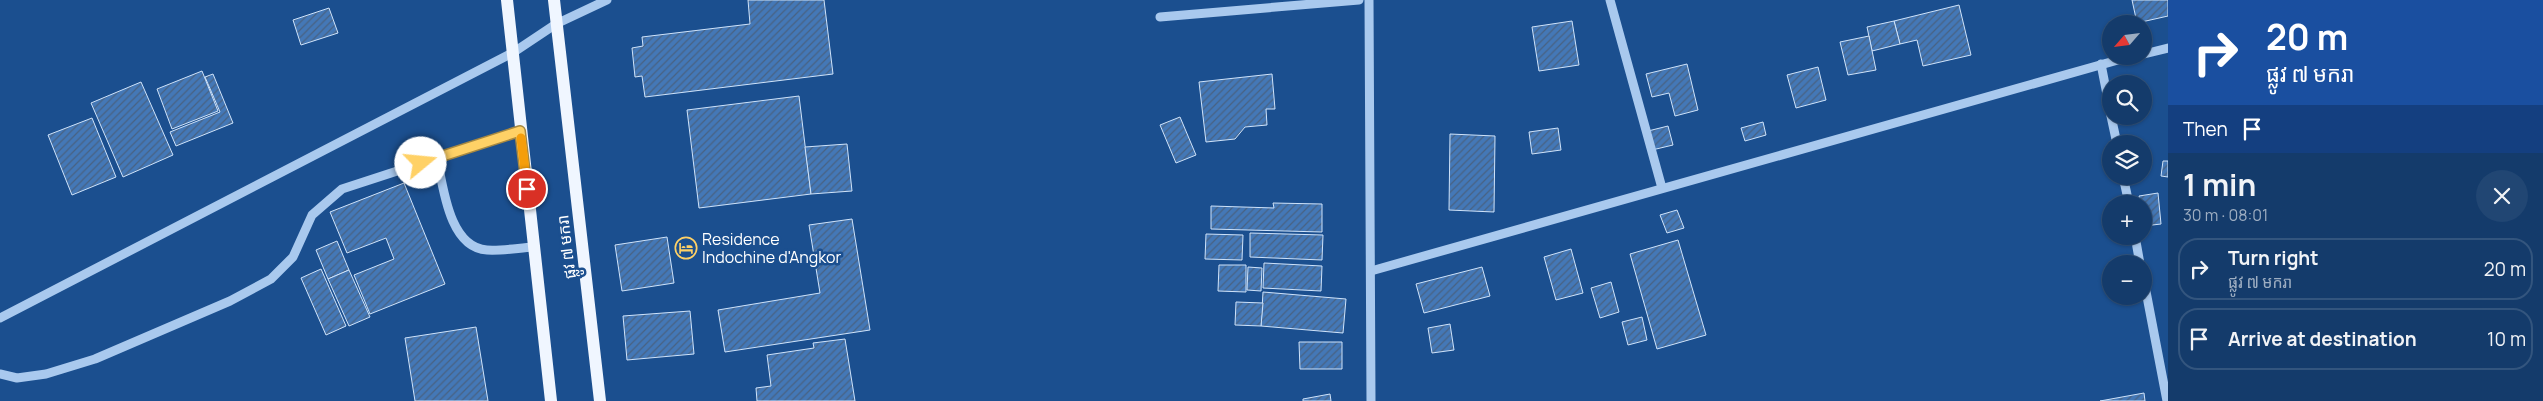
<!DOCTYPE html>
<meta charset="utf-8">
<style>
:root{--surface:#143b6b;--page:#214673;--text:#f1f3f6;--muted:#9dadc1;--line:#33557e}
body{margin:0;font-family:Manrope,"Noto Sans Khmer",sans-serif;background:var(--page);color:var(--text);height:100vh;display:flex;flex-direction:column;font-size:19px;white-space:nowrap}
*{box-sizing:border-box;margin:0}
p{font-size:16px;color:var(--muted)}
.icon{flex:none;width:28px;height:28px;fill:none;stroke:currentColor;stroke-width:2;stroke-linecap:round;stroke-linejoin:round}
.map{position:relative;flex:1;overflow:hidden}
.sheet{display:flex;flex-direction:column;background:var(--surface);width:375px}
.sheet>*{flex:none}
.guide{background:#1a4fa0;color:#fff;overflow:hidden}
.needle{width:32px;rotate:242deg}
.fabs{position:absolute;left:2102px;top:15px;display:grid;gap:10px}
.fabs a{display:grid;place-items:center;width:50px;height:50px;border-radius:50%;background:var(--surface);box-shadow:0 1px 4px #0004,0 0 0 1px var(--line);font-size:25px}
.pin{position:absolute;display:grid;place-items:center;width:42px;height:42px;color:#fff;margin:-21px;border:2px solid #fff;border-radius:50%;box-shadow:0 1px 5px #0007}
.me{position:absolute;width:55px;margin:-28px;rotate:73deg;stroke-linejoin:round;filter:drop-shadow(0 0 4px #0008)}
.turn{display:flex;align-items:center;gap:18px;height:105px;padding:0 15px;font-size:22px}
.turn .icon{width:65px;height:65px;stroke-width:2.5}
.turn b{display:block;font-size:35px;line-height:42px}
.then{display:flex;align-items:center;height:48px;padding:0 15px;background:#0003;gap:10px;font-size:19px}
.round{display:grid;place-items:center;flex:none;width:52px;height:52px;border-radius:26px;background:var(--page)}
.summary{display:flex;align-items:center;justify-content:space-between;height:85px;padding:0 15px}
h1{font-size:30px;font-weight:700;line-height:38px}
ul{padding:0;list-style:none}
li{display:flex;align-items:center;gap:15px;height:62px;margin:0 10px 8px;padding:0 5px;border:2px solid var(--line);border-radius:20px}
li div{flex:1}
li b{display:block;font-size:19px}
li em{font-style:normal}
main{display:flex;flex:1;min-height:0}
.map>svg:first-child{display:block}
</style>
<main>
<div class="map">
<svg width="2168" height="401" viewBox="0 0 2168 401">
<defs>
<pattern id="building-hatch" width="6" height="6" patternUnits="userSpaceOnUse" patternTransform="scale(1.25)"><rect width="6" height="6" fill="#4478b7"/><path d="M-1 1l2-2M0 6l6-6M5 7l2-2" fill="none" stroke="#486282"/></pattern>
</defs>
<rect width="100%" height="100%" fill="#1b4f8f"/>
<g fill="url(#building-hatch)" stroke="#cfe3fa">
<path d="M748,0H824L833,74L645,97L642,76L635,77L632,48L643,46L642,37L750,24Z"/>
<path d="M2132,0H2168V16L2137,23Z"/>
<path d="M1959,5L1971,55L1923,66L1917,40L1900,44L1894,21Z"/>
<path d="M329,8L338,33L301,45L293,20Z"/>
<path d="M1572,21L1579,65L1539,71L1532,27Z"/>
<path d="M1894,21L1900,44L1872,51L1867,27Z"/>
<path d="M1869,36L1876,70L1848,75L1840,42Z"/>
<path d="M1687,64L1698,110L1675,116L1669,93L1652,97L1646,74Z"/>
<path d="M1818,67L1826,100L1796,108L1787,75Z"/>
<path d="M202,71L218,111L172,129L157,89Z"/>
<path d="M213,74L233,123L176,146L170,132L220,112L205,77Z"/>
<path d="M1272,74L1275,109H1266L1267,125L1245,127L1235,139L1206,142L1199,82Z"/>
<path d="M141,82L173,155L123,177L91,103Z"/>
<path d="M799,96L811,194L699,208L687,110Z"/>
<path d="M1180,117L1196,155L1176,163L1160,125Z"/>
<path d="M92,118L116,177L72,195L48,135Z"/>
<path d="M1763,122L1766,135L1745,141L1741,128Z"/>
<path d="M1668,126L1673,145L1652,150L1648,131Z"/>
<path d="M1558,128L1561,150L1532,154L1529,132Z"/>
<path d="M1450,134L1495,136L1494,212L1449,210Z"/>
<path d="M847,144L852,191L811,194L805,147Z"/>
<path d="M2163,161H2168V177L2161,176Z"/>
<path d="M404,183L445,284L370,314L354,275L394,259L386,238L347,253L330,212Z"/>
<path d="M2158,193L2161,224L2144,226V204H2140L2139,196Z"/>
<path d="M1273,203L1322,204V232L1211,229V206L1274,208Z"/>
<path d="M1677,210L1684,228L1667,233L1660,215Z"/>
<path d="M852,219L870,330L725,352L718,310L820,293L809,225Z"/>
<path d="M1250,233L1323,235L1322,260L1250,257Z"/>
<path d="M1206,234L1243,235L1242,260L1205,259Z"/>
<path d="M667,237L674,283L622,291L615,245Z"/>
<path d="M1678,240L1706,335L1657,349L1630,254Z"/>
<path d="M337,241L349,270L328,279L316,250Z"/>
<path d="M1571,249L1583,293L1556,300L1544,257Z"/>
<path d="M1264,263L1322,266L1321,291L1263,288Z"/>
<path d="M1219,265H1246V292L1218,291Z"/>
<path d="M1248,267L1262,268L1261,291L1247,290Z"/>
<path d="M1482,267L1490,296L1424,313L1416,284Z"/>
<path d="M321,269L346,326L326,335L301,278Z"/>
<path d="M349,270L370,317L349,326L328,279Z"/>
<path d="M1611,282L1619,312L1600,318L1591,288Z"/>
<path d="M1263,292L1346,299L1343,333L1261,326Z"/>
<path d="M1236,302L1263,303L1261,326L1235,325Z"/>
<path d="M690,311L694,354L627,360L623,316Z"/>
<path d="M1642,317L1647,340L1628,345L1622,322Z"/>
<path d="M1450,324L1454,350L1432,353L1428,328Z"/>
<path d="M476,327L488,401H415L405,338Z"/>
<path d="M845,339L855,401H757L756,388L771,386L767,355L814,348L813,343Z"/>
<path d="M1299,342H1342V369H1300Z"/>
<path d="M2144,393L2145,401H2100Z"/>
<path d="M1330,394L1331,401H1303V399Z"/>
</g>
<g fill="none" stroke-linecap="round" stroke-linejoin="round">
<g stroke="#a9c9ee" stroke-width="9">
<path d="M1369,0L1371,401"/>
<path d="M1610,0L1662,188"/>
<path d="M1160,17L1359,0"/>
<path d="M2144,54L2168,48"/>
<path d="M2101,64L2111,115"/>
<path d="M2111,116L2117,144"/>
<path d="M437,158C443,186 449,248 487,250C502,251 518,248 533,247"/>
<path d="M2123,176L2129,204"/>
<path d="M2135,236L2140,264"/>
<path d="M1371,271L2132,56"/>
<path d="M2144,281L2167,401"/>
<path d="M0,318L514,52L556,24L607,0"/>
<path d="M0,374L17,378L46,374L95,359L230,301L271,279L293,257L312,215L342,189L520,131"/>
</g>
<g stroke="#f0f6ff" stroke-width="12">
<path d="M507,0L551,401"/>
<path d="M554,0L600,401"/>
</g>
</g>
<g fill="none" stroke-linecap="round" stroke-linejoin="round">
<g stroke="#a68842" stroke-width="12">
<path id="route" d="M421,163L520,131L527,189"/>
</g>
<use href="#route" stroke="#ffd166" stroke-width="9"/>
<path stroke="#f59e0b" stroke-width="9" d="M521,138L525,170"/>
</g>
<defs>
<g id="hotel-ring" transform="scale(1.125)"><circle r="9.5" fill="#1b4f8f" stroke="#ffd166" stroke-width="1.5"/><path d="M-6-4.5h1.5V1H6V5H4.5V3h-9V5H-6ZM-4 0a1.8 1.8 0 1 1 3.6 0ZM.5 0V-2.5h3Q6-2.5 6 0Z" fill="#ffd166"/></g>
</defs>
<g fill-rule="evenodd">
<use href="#hotel-ring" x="686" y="248"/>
</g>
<g text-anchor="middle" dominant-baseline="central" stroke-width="5" stroke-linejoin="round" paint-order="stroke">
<g font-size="16" fill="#fff" stroke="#1b4f8f" text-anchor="start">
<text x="702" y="239">Residence<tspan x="702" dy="18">Indochine d'Angkor</tspan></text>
</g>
<g font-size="16" fill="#fff" stroke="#1b4f8f">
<text transform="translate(566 247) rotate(-97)">ផ្លូវ ៧ មករា</text>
</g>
</g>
</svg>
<div class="fabs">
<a><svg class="needle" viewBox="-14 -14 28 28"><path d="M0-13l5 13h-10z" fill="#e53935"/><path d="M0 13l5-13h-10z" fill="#9dadc1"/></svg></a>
<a><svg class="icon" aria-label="search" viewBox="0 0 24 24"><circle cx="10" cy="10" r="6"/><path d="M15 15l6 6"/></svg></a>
<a><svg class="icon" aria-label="layers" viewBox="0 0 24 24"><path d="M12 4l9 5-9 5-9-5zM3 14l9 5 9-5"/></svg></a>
<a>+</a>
<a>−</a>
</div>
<div class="pin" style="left:527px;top:189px;background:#d93025"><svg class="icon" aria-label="arrive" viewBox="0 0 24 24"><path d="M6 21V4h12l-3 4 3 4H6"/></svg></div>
<svg class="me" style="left:421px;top:163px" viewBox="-20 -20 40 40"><circle r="19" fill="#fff"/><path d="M0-13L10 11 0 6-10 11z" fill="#ffd166"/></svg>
</div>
<section class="sheet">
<div class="guide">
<div class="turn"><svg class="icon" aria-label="right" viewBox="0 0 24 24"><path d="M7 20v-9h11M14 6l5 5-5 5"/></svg><div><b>20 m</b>ផ្លូវ ៧ មករា</div></div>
<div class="then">Then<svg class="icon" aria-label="arrive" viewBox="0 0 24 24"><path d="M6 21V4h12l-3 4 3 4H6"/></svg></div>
</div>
<div class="summary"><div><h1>1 min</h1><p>30 m · 08:01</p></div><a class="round"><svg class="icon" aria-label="close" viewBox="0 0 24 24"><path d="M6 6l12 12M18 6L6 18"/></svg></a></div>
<ul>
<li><svg class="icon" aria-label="right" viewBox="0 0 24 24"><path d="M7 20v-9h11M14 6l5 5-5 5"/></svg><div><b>Turn right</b><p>ផ្លូវ ៧ មករា</p></div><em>20 m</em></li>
<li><svg class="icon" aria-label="arrive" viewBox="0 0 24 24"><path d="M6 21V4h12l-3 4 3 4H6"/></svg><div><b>Arrive at destination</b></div><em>10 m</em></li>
</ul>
</section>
</main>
